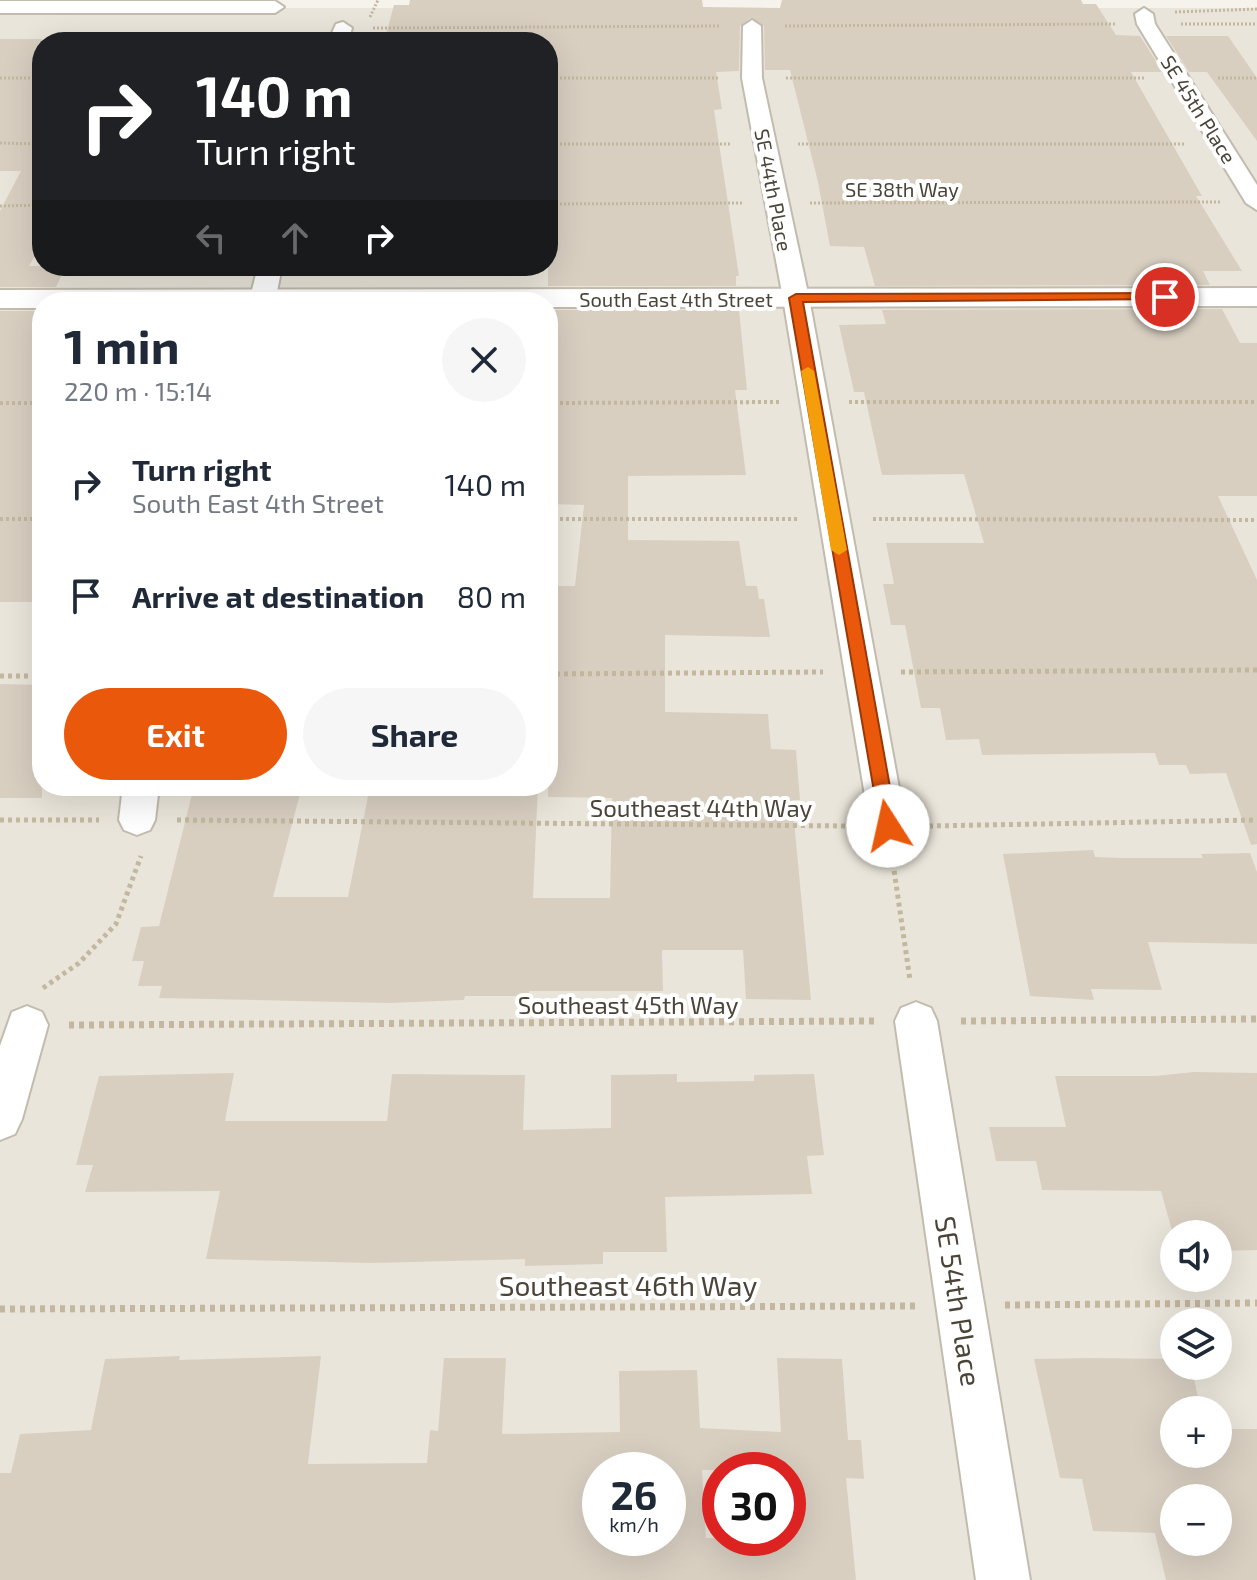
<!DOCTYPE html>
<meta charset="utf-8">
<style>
:root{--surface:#fff;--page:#f6f6f7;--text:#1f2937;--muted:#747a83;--accent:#ea580c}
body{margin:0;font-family:"Exo 2",sans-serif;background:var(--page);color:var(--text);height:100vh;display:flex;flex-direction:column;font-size:30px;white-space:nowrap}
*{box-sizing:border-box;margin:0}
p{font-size:26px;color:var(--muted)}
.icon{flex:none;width:44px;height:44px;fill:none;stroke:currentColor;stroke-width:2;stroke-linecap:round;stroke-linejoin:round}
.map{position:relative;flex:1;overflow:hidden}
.details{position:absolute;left:32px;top:292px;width:526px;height:504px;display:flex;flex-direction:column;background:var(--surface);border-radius:32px;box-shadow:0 8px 32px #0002}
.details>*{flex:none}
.banner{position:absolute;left:32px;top:32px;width:526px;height:244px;border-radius:32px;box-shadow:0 8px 32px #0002;background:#202124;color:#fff;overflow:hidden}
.controls{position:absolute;left:1160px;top:1220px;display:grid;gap:16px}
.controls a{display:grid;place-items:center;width:72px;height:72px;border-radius:50%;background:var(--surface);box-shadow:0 8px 32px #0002;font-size:40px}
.speed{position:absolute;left:582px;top:1452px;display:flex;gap:16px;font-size:40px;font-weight:700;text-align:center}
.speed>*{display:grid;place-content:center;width:104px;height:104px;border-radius:50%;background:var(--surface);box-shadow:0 8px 32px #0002;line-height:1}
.speed small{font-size:20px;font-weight:400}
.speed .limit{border:12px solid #d22;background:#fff;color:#111}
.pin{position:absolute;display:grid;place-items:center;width:68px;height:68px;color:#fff;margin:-34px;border:4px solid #fff;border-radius:50%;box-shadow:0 2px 8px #0007}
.me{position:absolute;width:88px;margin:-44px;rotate:350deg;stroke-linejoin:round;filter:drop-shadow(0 0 6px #0008)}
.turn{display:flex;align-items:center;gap:28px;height:168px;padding:0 32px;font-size:36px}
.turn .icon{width:104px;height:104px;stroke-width:2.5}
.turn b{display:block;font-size:56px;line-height:68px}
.lanes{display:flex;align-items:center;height:76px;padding:0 32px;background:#0003;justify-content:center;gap:40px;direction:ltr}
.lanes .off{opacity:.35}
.round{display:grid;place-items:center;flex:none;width:84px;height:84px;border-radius:42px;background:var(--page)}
.summary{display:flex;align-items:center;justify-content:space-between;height:136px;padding:0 32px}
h1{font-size:48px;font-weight:700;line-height:60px}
.cta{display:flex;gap:16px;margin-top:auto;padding:16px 32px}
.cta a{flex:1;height:92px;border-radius:48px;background:var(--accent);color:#fff;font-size:32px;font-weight:700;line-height:92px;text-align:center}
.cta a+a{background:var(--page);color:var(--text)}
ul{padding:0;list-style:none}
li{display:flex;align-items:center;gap:24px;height:112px;padding:0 32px}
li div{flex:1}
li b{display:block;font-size:30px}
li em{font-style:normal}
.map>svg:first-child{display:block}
</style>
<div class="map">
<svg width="1257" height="1580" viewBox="0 0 1257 1580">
<rect width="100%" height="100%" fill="#f6f3ec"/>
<path fill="#eae5da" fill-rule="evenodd" d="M0,8H1257V1580H0ZM42,42H548V266H42ZM42,302H548V786H42ZM1174,1234H1218V1278H1174ZM1174,1322H1218V1366H1174ZM1174,1410H1218V1454H1174ZM600,1470H668V1538H600ZM720,1470H788V1538H720ZM1174,1498H1218V1542H1174Z"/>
<g fill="#d8cfc1" fill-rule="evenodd">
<path d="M410,0H702L703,7L780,8L782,0H1081L1083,4H1096L1116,35L1140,36L1163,72H1131L1202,196H1196L1242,271H1203L1210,285L875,286L864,247L830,246L818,182L790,70H765L764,26L750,18L740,26L739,71L716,72L722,109L714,110L739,276H736V286H548V42H384L394,5H409Z"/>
<path d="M1166,36H1228L1257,78V141L1207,72H1189Z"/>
<path d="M0,39H42V243L29,266H66L56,287H0V211L21,171H0Z"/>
<path d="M1222,309L1240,343H1257V496H1218L1257,580V844L1251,845L1226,773L1190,774L1186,765H1159L1155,753L982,755L979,739L946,740L940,708H921L905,625H891L883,584H894L886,543H984L964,474L882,475L864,392H854L839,325L886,324L882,310Z"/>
<path d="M548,310H739L747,390H735L746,475L628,476V540L739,541L746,586H757L759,599H764L770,637L665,635V712L768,714L771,749L796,750L800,800H792L811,1000L746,999L743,950H662L663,991H529V996H465L464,1000L389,1003L159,998L162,986H138L144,961H132L141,927L159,926L194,786H302L273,897H348L370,786H538L533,898H610L612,798L548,797V586H575L584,505L548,504Z"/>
<rect x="0" y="311" width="42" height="291"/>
<path d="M0,684L42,685V798H0Z"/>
<path d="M1093,850L1095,857L1123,858H1203L1201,854L1250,853L1257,872V944L1148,942L1162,990L1091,989L1094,1000L1030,996L1003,854Z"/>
<path d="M1194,1072L1257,1073V1250L1218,1251V1234H1174V1238L1161,1191L1042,1190L1036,1161H996L989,1127H1066L1055,1076H1155Z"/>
<path d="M234,1073L225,1121H387L392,1074L525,1075L523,1130L611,1128V1075L677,1074V1082L754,1081V1075L814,1074L824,1155L807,1156L812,1194L665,1197L667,1252H603V1264L525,1266V1259L372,1263L206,1259L220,1191L85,1192L93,1165H76L99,1076Z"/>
<path d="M180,1356L179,1360L321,1356L308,1464L427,1463L430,1430L438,1431L444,1358H506L502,1434L620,1432L619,1371L697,1370L700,1428L781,1432L777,1358L842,1359L848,1440H861L864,1479L846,1478L856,1580H0V1473H11L20,1434L91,1430L105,1359ZM600,1470H668V1538H600ZM702,1470H788V1538H706Z"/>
<path d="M1091,1358L1174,1359V1366H1191L1201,1410H1174V1454H1218V1429H1257V1580H1166L1155,1533L1093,1531L1082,1479L1060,1478L1034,1359ZM1174,1498H1218V1542H1174Z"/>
</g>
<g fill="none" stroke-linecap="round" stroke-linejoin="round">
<g stroke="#c2bbae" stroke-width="4">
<g id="minor">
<path d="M0,1H275L284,7L275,13H0Z"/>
<path d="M1144,8L1153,14L1155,24L1257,185V210L1246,203L1137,24L1135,14Z"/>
<path d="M752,20L761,26L762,78L809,298L906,826L901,836L888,841L875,836L870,826L783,298L742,78L743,26Z"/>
<path d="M343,22L352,28L348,42H328L336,24Z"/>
<path d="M258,266H282L275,302H249Z"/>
<path d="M123,786H159L155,820L150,830L137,835L124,830L119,820Z"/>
<path d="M916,1002L931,1008L937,1021L1030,1580H976L895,1021L901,1008Z"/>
<path d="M27,1006L42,1012L48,1025L22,1119L15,1134L0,1140V1046L12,1012Z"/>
</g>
</g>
<g stroke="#c2bbae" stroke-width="4">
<path id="tertiary" d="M1257,288V306L548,307V302H42V308H0V290Z"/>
</g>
<g stroke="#c4b79f" stroke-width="3" stroke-dasharray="2 2" stroke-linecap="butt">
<path d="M1175,12L1257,9"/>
<path d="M370,17L378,0"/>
<path d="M1181,24H1257"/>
<path d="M785,26L1115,24"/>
<path d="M373,28L719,26"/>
<path d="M0,78H42"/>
<path d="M548,78H720"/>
<path d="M786,78H1144"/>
<path d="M1218,78H1257"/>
<path d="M0,143L42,144"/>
<path d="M548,144H732"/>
<path d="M798,144H1184"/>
<path d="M810,203L1220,202"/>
<path d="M548,204L744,203"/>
<path d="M0,206L42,205"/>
</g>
<g stroke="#c4b79f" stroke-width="4" stroke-dasharray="3 3" stroke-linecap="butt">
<path d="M849,402H1257"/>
<path d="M0,403H42"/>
<path d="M548,403L779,402"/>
<path d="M0,519H42"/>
<path d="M548,519H799"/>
<path d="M873,519L1257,520"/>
</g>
<g stroke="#c4b79f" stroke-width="5" stroke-dasharray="4 4" stroke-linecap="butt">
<path d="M901,672L1257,670"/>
<path d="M548,674L823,672"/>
<path d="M0,676H42"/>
<path d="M0,820H99"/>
<path d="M177,820L847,826"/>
<path d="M929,826L1257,820"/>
<path d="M893,863L910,980"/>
<path d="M43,988L79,963L116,924L141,856"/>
</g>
<g stroke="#c4b79f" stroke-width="7" stroke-dasharray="5 5" stroke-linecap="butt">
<path d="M961,1021L1257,1019"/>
<path d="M69,1025L875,1021"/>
<path d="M1005,1305L1257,1303"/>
<path d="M0,1309L915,1306"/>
</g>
<use href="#minor" fill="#fff" fill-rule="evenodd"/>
<use href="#tertiary" fill="#fff" fill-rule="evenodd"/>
</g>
<path fill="#ea580c" stroke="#983908" stroke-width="2" d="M1165,293L1169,294V299L803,302L897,826L895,832H881L789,298L796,294Z"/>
<path fill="#f59e0b" d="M808,367L814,371L847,550L839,555L831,550L801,371Z"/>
<g text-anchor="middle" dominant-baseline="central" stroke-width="8" stroke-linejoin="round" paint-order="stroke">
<g font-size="20" fill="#4b4439" stroke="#fff">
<text transform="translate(1199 109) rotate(58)">SE 45th Place</text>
<text x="902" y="189">SE 38th Way</text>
<text transform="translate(774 190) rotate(79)">SE 44th Place</text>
<text x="676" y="299">South East 4th Street</text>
</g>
<g font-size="24" fill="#4b4439" stroke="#fff">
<text x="701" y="807">Southeast 44th Way</text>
<text x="628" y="1004">Southeast 45th Way</text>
</g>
<g font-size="28" fill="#4b4439" stroke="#fff">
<text x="628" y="1285">Southeast 46th Way</text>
<text transform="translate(959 1301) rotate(81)">SE 54th Place</text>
</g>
</g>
</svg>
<div class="controls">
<a><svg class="icon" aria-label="sound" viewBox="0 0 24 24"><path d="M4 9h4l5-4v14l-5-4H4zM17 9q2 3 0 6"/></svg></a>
<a><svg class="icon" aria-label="layers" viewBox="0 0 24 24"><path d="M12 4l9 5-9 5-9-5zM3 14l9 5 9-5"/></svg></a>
<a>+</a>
<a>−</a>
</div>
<div class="speed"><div>26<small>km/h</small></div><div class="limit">30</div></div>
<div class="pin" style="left:1165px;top:297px;background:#d93025"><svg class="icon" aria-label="arrive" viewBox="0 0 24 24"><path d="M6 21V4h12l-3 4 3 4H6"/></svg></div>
<svg class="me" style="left:888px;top:826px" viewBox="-20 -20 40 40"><circle r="19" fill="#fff"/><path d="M0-13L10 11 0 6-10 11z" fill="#ea580c"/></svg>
<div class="banner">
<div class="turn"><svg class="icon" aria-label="right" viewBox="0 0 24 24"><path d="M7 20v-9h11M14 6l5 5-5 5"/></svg><div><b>140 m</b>Turn right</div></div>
<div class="lanes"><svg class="icon off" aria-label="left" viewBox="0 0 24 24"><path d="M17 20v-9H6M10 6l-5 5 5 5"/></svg><svg class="icon off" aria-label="ahead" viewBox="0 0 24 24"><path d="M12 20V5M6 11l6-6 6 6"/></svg><svg class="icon" aria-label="right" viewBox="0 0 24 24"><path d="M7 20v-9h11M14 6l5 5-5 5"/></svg></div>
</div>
<section class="details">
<div class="summary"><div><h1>1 min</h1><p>220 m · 15:14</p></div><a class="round"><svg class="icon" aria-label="close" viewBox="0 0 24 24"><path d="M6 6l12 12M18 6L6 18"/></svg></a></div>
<ul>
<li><svg class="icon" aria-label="right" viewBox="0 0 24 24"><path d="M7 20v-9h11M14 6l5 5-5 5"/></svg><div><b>Turn right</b><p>South East 4th Street</p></div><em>140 m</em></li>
<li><svg class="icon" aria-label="arrive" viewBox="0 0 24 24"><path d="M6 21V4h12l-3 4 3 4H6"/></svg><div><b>Arrive at destination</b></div><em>80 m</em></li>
</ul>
<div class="cta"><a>Exit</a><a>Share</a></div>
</section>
</div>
